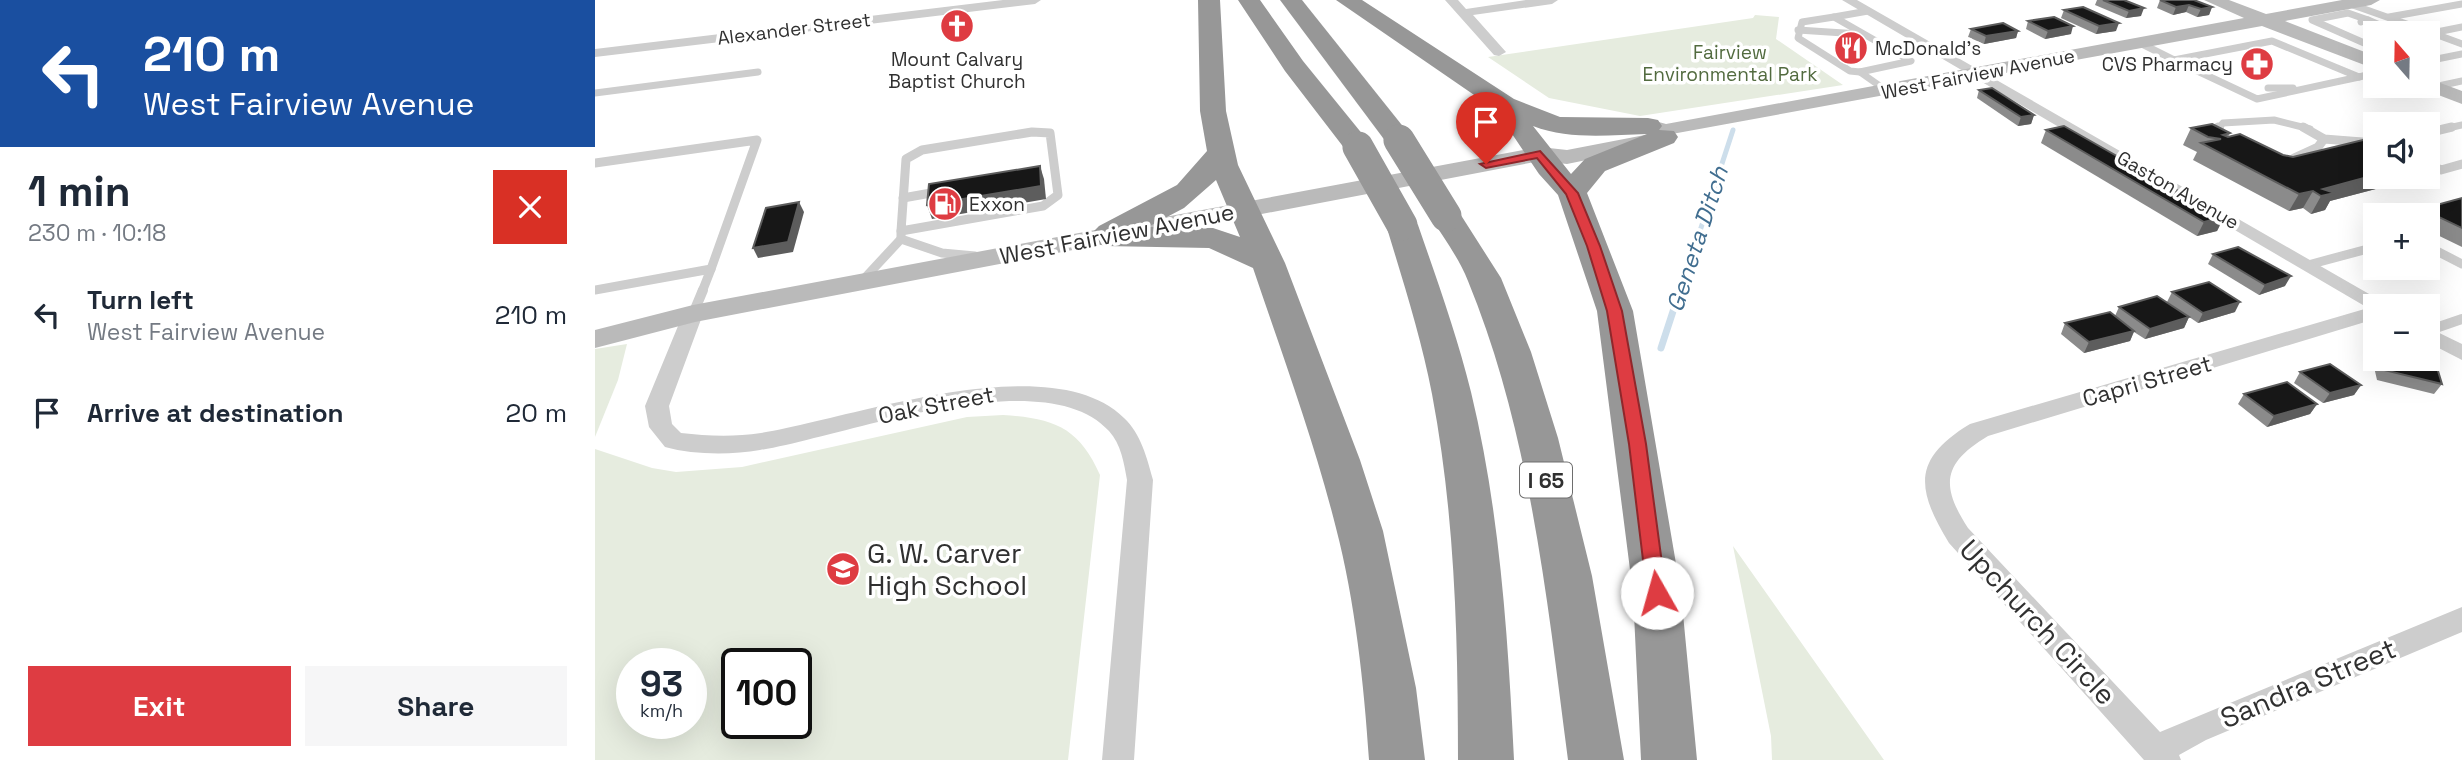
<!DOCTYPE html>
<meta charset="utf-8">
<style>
:root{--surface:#fff;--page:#f6f6f7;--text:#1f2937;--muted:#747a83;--accent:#de3c42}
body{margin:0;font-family:"Space Grotesk",sans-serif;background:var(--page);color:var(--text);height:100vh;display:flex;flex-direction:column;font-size:26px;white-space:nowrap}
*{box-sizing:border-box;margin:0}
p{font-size:23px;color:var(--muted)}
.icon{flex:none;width:38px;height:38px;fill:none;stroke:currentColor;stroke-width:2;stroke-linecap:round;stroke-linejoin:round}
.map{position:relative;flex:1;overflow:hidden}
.details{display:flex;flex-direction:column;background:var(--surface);width:595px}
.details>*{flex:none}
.top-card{background:#1a4fa0;color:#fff;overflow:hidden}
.needle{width:46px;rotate:340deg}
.buttons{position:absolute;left:1768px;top:21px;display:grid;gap:14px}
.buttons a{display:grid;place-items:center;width:77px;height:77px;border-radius:0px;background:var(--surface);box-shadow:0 7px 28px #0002;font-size:35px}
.speed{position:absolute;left:21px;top:648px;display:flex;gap:14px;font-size:35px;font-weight:700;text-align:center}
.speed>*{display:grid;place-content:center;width:91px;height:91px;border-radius:50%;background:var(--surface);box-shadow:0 7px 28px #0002;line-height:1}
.speed small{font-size:18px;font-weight:400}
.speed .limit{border:4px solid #111;border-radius:10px;background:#fff;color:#111}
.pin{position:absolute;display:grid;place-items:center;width:60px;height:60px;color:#fff;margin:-72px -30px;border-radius:50% 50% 50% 0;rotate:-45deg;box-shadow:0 0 7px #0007}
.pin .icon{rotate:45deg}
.me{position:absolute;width:77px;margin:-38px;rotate:353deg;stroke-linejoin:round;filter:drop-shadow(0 0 5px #0008)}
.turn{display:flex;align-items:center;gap:24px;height:147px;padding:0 28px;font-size:32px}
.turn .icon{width:91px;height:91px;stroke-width:2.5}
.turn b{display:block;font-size:49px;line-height:60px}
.round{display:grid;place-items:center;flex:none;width:74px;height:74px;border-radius:0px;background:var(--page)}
.overview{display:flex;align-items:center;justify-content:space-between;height:119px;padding:0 28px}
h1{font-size:42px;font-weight:800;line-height:52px}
.cta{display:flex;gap:14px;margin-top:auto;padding:14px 28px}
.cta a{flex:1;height:80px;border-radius:0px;background:var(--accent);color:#fff;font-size:28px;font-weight:800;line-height:80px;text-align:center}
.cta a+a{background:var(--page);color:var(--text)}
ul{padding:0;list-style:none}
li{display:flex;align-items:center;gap:21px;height:98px;padding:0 28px}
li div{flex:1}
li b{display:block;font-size:26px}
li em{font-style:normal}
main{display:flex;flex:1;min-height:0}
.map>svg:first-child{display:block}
</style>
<main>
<section class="details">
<div class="top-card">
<div class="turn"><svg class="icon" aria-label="left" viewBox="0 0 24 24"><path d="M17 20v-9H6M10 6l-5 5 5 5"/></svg><div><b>210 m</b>West Fairview Avenue</div></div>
</div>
<div class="overview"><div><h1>1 min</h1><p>230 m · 10:18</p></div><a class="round" style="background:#d93025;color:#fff"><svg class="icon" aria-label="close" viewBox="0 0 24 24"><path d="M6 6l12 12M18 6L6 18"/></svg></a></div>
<ul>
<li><svg class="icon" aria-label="left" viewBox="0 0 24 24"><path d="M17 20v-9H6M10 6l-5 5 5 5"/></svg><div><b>Turn left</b><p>West Fairview Avenue</p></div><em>210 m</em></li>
<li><svg class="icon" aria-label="arrive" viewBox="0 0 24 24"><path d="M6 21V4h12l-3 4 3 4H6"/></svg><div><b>Arrive at destination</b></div><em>20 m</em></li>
</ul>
<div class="cta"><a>Exit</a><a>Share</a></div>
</section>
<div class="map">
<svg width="1867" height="760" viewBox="0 0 1867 760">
<rect width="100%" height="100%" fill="#fff"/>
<g fill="#e6ecdf" fill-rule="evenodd">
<path d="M1160,15L1184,17L1181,39L1248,85L1045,116L954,98L893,57L1158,18Z"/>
<path d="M32,344L23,380L0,437V349Z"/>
<path d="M408,415C458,418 484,427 505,475L473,760H0V449L57,468L81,472L147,467L372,417ZM96,663V723H37V663ZM201,663V723H142V663Z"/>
<path d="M1138,546L1289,760H1177L1176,736Z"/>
</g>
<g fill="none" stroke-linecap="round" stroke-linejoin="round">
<path stroke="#cddeeb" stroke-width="5" d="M1085,292L1138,130"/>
<path stroke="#cddeeb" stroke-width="7" d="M1066,348L1085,290"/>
<g stroke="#cdcdcd" stroke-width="7">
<path d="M1755,4L1837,33L1867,27"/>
<path d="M1239,17L1273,11"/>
<path d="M1239,17L1316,61L1265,72L1255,71L1203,38L1207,22Z"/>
<path d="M1794,17L1867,4"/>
<path d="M1773,20L1787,26L1782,27"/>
<path d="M1766,22L1773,20L1753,13L1717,20L1776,46"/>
<path d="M1203,30L1264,34"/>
<path d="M1840,34L1867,44"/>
<path d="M1545,43L1579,60L1677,41L1764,77L1780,73"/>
<path d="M1579,60L1662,99L1764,77"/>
<path d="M1832,61L1867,54"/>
<path d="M1265,72L1292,91"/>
<path d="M1839,87L1867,81"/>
<path d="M1673,88H1698"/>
<path d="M0,93L163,72"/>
<path d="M1623,129L1628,123L1679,120L1715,129"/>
<path d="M1849,129L1867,125"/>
</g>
<g stroke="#cdcdcd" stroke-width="9">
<path d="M1623,127L1629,137"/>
<path d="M1708,127L1729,139L1780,143"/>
<path d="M437,132L455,133L463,195L448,206L306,231L311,159L327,150Z"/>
<path d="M1832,133L1857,127"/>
<path d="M1699,158L1723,147L1729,139"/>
<path d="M0,163L162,140L116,269"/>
<path d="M1832,163L1846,170L1867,164"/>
<path d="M308,198L347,191"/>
<path d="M306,231V239"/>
<path d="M1832,246L1867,264"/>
<path d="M1713,265L1780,247"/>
<path d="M267,281L306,239L347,253L380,256"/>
<path d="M0,290L116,269L107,292"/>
</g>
<g stroke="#cdcdcd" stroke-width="10">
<path d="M98,314L108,290"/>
<path d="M1832,331L1867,319"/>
</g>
<g fill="#cdcdcd" fill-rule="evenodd">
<path d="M408,0H446L440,4L0,57V49Z"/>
<path d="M850,0H863L871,9L931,0H963L957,4L878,15L911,52L904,56L899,55Z"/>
<path d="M1247,0H1262L1795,306H1780V319L1393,436C1348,463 1345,485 1373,528L1565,732L1867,607V632L1611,740L1584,755L1586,760H1549L1354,543C1321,489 1317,459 1375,424L1773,308Z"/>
<path d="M98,308L108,314L74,406L77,424L86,433C112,436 139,437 166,433C255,419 455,345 529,418C546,434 552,458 558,480L539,760H507L532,480C529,463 526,444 514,431C449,359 247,437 165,450C136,455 99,455 70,447L54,427L50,406L88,314Z"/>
<path d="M1832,327L1867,344V360L1832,342Z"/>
</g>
<g fill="#bababa" fill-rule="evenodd">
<path d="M1609,0H1634L1671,14L1747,0H1785L1776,5L1690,21L1780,56V69L1667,26L1066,136L1068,140L1065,145L972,164L945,161L100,322L0,348V330L98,305L945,147L972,150L1055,134H1026L1023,129C1034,116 1057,120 1071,124L1649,18Z"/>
<path d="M1832,78L1867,91V104L1825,88L1823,86H1832Z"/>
</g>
<g fill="#979797" fill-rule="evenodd">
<path d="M603,0H625L631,111L643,165L690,263L765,460L788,531L821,688L830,760H774C769,684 760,601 741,528C719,440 687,354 658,268L614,248L510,246L499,243L494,236L504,226L582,185L612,151L605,111ZM621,180L645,237L618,228L553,227L589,208Z"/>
<path d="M643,0H665L708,61L773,141L777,147L773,153L763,155L753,153L690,71Z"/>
<path d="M685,0H707L814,134L818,140L814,146H794Z"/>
<path d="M741,0H767L919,99L965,117L1053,118L1063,120L1067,126L1064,130L1079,131L1083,137L1079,143L1010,171L992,193L1038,311L1086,593L1102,760H1046L1038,593L1002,311L963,195L944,174L901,110ZM938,126C974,140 1014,135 1052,134L990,159L976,174Z"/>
<path d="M851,207L862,209L906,278L936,352L963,438L997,576L1029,760H973C952,599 935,432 873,281C864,258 848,237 835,216L840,209Z"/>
<path d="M807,216L818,218L823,225C842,280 862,335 876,392C905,512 913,637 919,760H863C863,638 860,515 837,394C826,337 808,281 791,225L796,218Z"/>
</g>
<g stroke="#979797" stroke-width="31">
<path d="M804,140L851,216"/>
<path d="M763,147L807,225"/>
</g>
</g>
<g fill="#8b8b8b">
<path d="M1502,0H1529L1546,16L1531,18L1500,5Z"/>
<path d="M1565,0L1617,7L1614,15L1602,17L1591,12L1578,15L1562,8Z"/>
<path d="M1469,10L1521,31L1501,34L1466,18Z"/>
<path d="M1433,21L1476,34L1450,39L1431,29Z"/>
<path d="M1376,29L1423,31L1421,38L1389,44L1373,37Z"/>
<path d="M1384,90L1439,115L1436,124L1423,126L1382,98Z"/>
<path d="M1596,128L1635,133L1633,137L1688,155L1815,180L1735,201L1730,210L1716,214L1708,208L1694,211L1598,160L1602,152L1588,145Z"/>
<path d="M1451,130L1629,217L1622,231L1602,236L1446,143Z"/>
<path d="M1867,198V247L1832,230V215H1823L1827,209Z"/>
<path d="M1618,254L1690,286L1664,295L1613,264Z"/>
<path d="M1577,292L1640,312L1603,323L1572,302Z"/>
<path d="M1524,307L1594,317L1589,328L1550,339L1539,332L1535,341L1489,353L1466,334L1470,323L1520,316Z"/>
<path d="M1780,354V359H1832L1847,384L1839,394L1782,380L1777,358Z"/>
<path d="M1705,372L1766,385L1759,395L1728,403L1699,383Z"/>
<path d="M1649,394L1722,404L1715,414L1672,427L1643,404Z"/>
</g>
<g fill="#5d5d5d">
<path d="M1594,5L1591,12L1578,15L1581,7Z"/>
<path d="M1617,7L1614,15L1602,17L1606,9Z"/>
<path d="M1549,8L1546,16L1531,18L1534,11Z"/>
<path d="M1524,23L1521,31L1501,34L1504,26Z"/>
<path d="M1478,26L1476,34L1450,39L1453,31Z"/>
<path d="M1423,31L1421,38L1389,44L1391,36Z"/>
<path d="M1439,115L1436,124L1423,126L1426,117Z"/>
<path d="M445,166L449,179L451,199L337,219L332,205Z"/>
<path d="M1780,175V177H1817L1815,180L1735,201L1730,210L1716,214L1726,196L1728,189Z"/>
<path d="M1718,191L1708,208L1694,211L1704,194Z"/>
<path d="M204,202L209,212L198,252L163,258L158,248Z"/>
<path d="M1629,217L1622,231L1602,236L1609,222Z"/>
<path d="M1696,276L1690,286L1664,295L1670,285Z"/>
<path d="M1645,302L1640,312L1603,323L1608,313Z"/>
<path d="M1594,317L1589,328L1550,339L1555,329Z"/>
<path d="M1539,331L1535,341L1489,353L1494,342Z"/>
<path d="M1766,385L1759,395L1728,403L1735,393Z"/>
<path d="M1722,404L1715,414L1672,427L1679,416Z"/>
</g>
<g fill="#171717" stroke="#5d5d5d" stroke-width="2">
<path d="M1508,0H1529L1549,8L1534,11Z"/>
<path d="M1565,0H1599L1617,7L1606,9L1594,5L1581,7Z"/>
<path d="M1488,7L1524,23L1504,26L1469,10Z"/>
<path d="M1459,17L1478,26L1453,31L1433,21Z"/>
<path d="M1408,23L1423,31L1391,36L1376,29Z"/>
<path d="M1397,88L1439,115L1426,117L1384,90Z"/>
<path d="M1617,124L1635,133L1628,135L1633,137L1645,134L1688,155L1698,157L1772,139L1780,142V175L1728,189L1740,193L1726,196L1718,191L1704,194L1606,143L1626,139L1613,137L1596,128Z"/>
<path d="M1469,126L1629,217L1609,222L1451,130Z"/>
<path d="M445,166L446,186L332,205L334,184Z"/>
<path d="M1867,198V228L1827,209Z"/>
<path d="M204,202L193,242L158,248L171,208Z"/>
<path d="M1643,247L1696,276L1670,285L1618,254Z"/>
<path d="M1614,282L1645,302L1608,313L1577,292Z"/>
<path d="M1562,296L1594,317L1555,329L1524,307Z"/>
<path d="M1515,312L1539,331L1494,342L1470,323Z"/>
<path d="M1786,359H1832L1840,361L1847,384L1789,370Z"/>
<path d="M1735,364L1766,385L1735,393L1705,372Z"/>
<path d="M1692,382L1722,404L1679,416L1649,394Z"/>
</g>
<path fill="#de3c42" stroke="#90272b" stroke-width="2" d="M945,151L983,193L1005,246L1027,311L1051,444L1071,593L1069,598H1055L1052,593L1034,444L1012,311L992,246L971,194L942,158L891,168L885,164Z"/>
<defs>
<g id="church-disc" transform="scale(1.75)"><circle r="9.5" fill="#de3c42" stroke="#fff"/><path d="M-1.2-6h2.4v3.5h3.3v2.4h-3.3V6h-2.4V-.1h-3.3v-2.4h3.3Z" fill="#fff"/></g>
<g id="restaurant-disc" transform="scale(1.75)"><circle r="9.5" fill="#de3c42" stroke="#fff"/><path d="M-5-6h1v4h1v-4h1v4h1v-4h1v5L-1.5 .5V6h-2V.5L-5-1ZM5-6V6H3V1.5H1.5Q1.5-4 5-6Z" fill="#fff"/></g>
<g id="pharmacy-disc" transform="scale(1.75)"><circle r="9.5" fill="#de3c42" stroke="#fff"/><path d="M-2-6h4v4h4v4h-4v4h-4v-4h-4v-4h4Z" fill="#fff"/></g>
<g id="fuel-disc" transform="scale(1.75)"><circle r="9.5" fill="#de3c42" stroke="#fff"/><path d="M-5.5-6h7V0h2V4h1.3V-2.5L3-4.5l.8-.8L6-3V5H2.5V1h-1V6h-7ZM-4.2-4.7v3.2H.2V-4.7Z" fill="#fff"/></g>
<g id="school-disc" transform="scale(1.75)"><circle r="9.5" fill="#de3c42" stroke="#fff"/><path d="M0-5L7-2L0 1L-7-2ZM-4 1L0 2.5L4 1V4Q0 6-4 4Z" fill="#fff"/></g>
</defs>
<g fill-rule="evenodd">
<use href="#church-disc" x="362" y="26"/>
<use href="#restaurant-disc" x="1256" y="48"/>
<use href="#pharmacy-disc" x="1662" y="64"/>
<use href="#fuel-disc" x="350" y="204"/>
<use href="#school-disc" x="248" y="569"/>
</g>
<g text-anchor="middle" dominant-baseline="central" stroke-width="7" stroke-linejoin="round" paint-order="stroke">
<g font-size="19" fill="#303030" stroke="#fff">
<text transform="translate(199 29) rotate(-7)">Alexander Street</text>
<text transform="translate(1383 74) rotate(-11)">West Fairview Avenue</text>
<text transform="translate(1583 190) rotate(30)">Gaston Avenue</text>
</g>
<g font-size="19" fill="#303030" stroke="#fff" text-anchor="start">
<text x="1280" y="48">McDonald's</text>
<text x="362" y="59" text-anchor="middle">Mount Calvary<tspan x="362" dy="22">Baptist Church</tspan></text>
<text x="1638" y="64" text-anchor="end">CVS Pharmacy</text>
<text x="374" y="204">Exxon</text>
</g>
<g font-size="19" fill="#526b3f" stroke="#fff">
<text x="1135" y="52">Fairview<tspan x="1135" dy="22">Environmental Park</tspan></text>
</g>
<rect fill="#fff" stroke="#6e6e6e" stroke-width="2" x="925" y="462.5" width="52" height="35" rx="5"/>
<g font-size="21" font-weight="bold" fill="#303030">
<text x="951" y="480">I 65</text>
</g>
<g font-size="23" fill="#303030" stroke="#fff">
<text transform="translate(522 234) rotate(-11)">West Fairview Avenue</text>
<text transform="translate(1552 381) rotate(-16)">Capri Street</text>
<text transform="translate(341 405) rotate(-11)">Oak Street</text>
</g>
<g font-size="24" font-style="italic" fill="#416e90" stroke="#fff">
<text transform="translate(1102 239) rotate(-72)">Geneta Ditch</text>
</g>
<g font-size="28" fill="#303030" stroke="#fff" text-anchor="start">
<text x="272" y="553">G. W. Carver<tspan x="272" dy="32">High School</tspan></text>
</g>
<g font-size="28" fill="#303030" stroke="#fff">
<text transform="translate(1443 622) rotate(47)">Upchurch Circle</text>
<text transform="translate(1713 683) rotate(-23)">Sandra Street</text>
</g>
</g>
</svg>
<div class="buttons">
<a><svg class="needle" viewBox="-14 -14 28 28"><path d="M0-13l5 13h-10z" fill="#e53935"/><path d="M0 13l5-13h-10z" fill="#747a83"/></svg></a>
<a><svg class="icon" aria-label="sound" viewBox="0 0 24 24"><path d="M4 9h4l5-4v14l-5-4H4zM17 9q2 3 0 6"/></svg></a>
<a>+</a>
<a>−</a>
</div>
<div class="speed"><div>93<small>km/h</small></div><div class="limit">100</div></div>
<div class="pin" style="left:891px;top:164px;background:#d93025"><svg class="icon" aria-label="arrive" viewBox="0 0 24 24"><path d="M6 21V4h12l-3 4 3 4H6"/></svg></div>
<svg class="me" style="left:1062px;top:593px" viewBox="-20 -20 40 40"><circle r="19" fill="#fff"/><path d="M0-13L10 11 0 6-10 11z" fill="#de3c42"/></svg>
</div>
</main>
